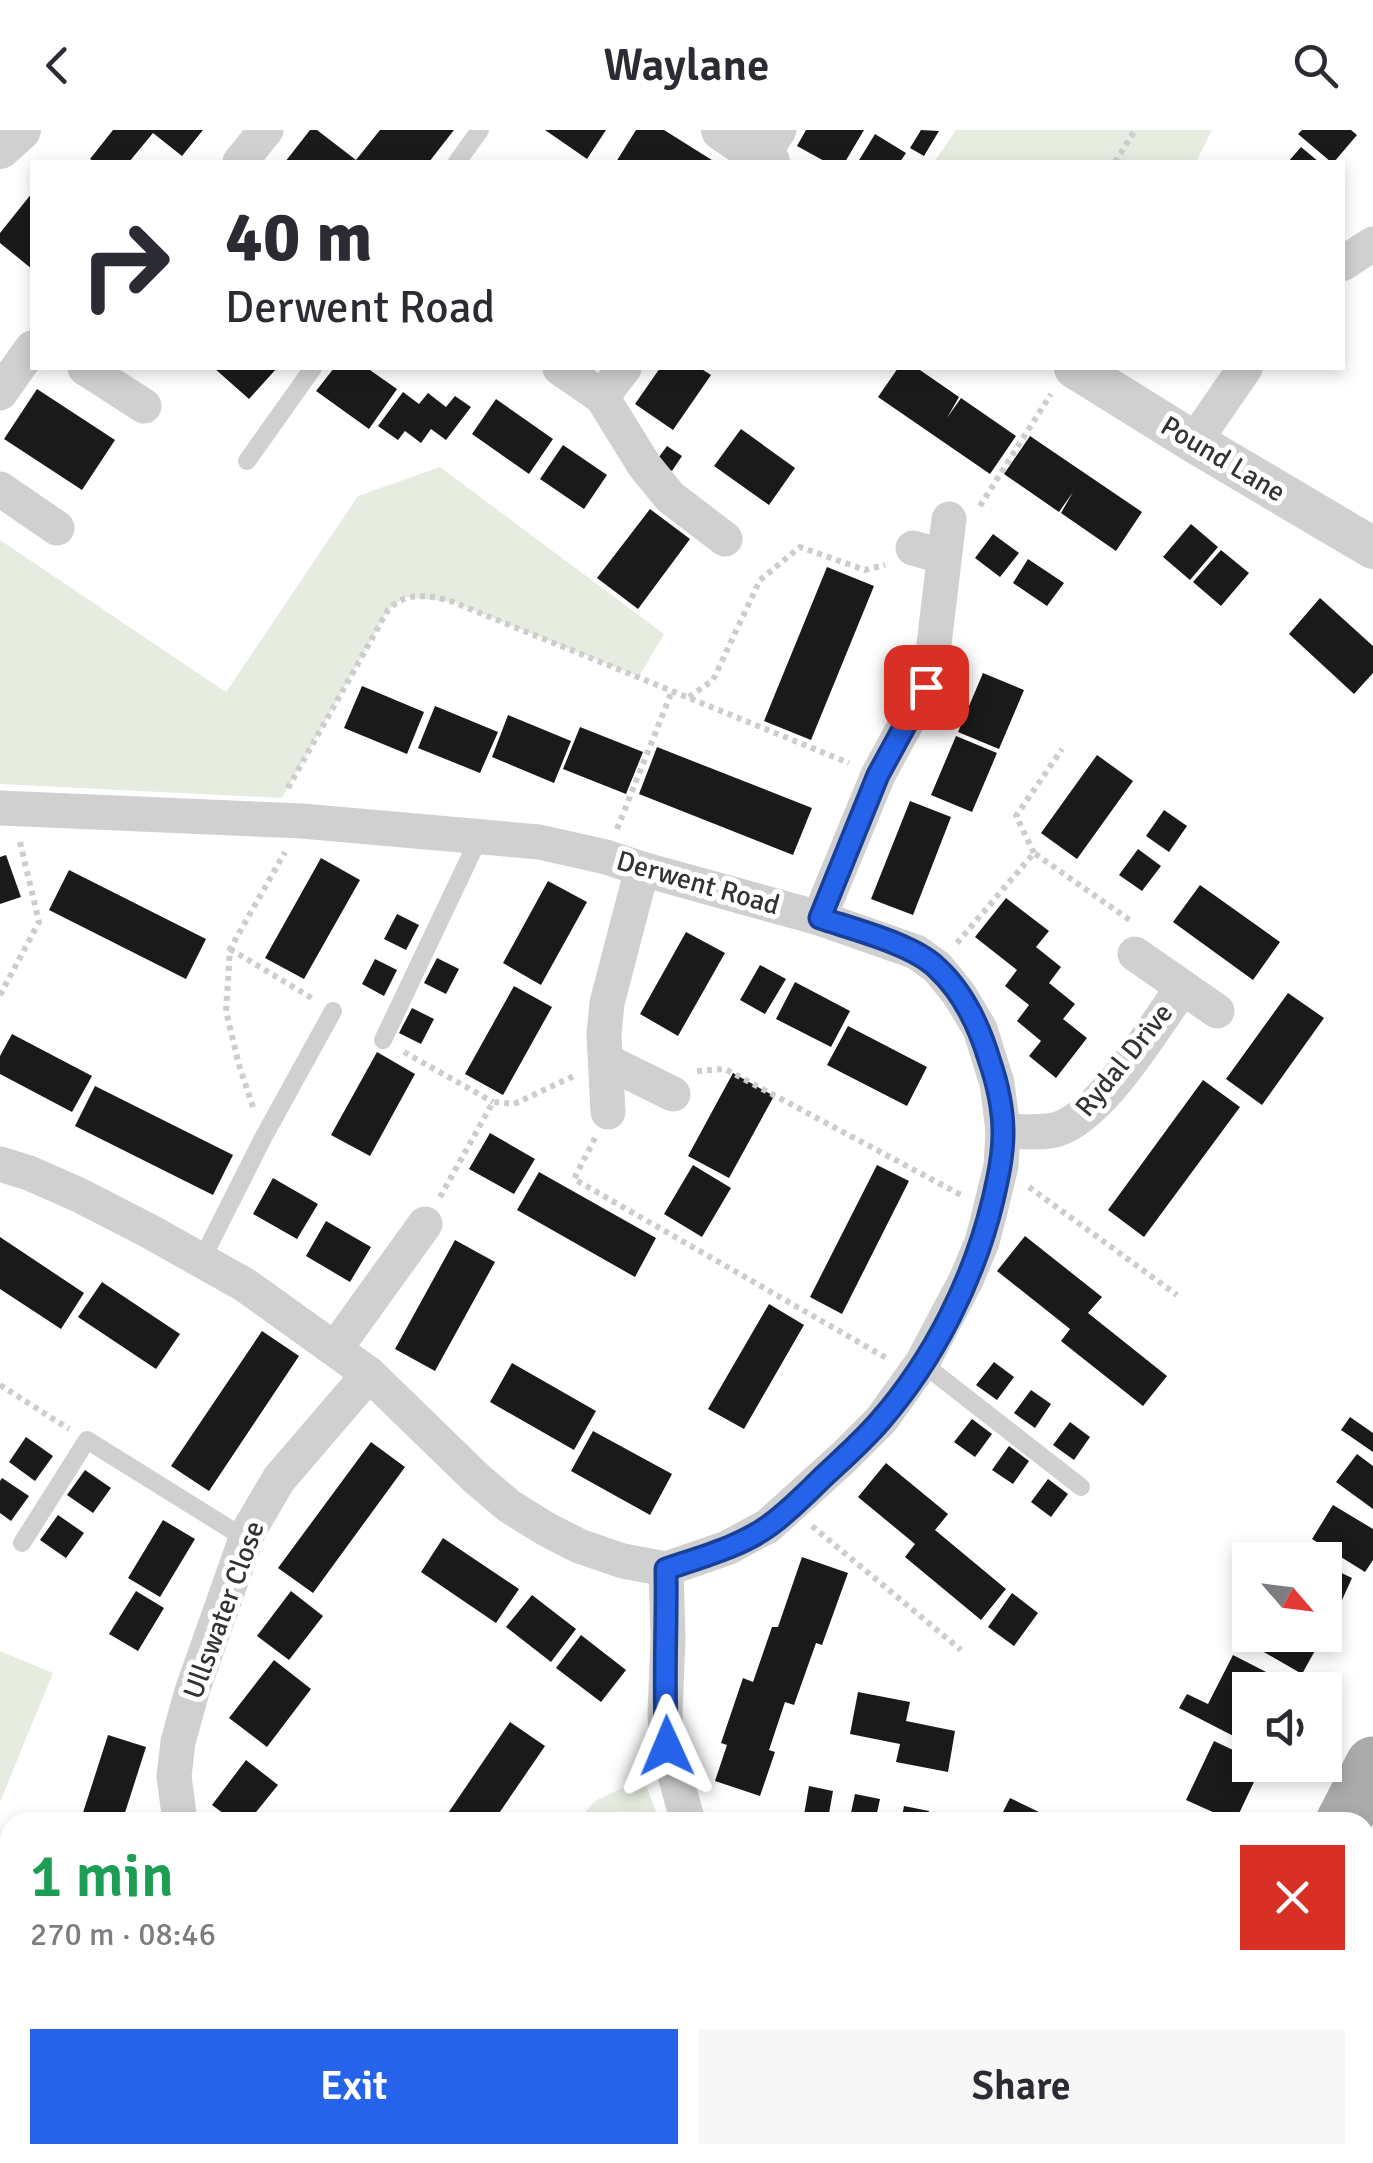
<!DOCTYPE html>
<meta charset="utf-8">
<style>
:root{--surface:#fff;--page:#f7f7f7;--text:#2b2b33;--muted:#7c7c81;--accent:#2563eb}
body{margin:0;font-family:Signika,sans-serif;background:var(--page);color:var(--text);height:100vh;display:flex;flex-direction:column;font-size:38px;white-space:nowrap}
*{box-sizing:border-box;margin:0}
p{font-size:32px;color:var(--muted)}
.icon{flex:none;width:55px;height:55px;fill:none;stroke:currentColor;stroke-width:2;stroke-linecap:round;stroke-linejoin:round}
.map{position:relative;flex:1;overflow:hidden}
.details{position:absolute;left:0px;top:1682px;width:1375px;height:352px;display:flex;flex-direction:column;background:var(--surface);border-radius:30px 30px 0 0;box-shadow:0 5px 15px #0003}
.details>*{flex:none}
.banner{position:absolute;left:30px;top:30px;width:1315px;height:210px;border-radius:0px;box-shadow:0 5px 15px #0003;background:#fff;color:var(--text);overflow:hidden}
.needle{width:65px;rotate:118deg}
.controls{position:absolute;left:1232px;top:1412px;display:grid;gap:20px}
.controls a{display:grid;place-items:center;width:110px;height:110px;border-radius:0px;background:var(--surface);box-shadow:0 5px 15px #0003;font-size:50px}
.pin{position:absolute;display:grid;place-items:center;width:85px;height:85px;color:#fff;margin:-42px;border-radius:20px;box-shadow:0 5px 15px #0006}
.me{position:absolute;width:110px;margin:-55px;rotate:359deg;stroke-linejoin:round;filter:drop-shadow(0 0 8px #0008)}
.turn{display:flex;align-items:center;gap:35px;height:210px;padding:0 30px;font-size:45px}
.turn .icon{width:130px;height:130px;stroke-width:2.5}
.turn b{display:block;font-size:70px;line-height:85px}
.round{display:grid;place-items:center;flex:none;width:105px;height:105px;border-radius:0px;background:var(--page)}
.summary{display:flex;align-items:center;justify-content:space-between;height:170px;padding:0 30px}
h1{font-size:60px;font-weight:600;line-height:75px;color:#1e9e55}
.primary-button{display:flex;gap:20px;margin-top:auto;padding:20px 30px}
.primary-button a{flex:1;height:115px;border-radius:0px;background:var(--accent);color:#fff;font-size:40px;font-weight:600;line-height:115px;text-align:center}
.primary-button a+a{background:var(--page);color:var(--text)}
header{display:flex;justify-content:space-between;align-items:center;height:130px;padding:0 30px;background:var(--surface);font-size:45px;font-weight:600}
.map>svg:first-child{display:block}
</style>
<header><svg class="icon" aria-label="back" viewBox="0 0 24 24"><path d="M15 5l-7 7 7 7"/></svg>Waylane<svg class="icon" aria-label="search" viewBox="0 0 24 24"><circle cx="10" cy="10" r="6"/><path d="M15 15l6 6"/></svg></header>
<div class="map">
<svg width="1373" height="2033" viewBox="0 0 1373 2033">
<rect width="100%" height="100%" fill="#fff"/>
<g fill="#e6ecdf">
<path d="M956,0H1212L1196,32H934Z"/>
<path d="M440,337L664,504L639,547L453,472L405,467L388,480L282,668L0,654V410L226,562L358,366Z"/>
<path d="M0,1521L53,1543L0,1672Z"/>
<path d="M644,1651L660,1692H577L595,1671L624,1657Z"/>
<path d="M383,2025H813L809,2033H378Z"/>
</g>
<g fill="#1a1a1a">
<path d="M113,0H203L182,26L153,3L129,32H95L90,29Z"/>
<path d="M310,0H317L356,30L380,0H454L429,32H285Z"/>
<path d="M545,0H606L587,29Z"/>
<path d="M636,0H664L715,32H616Z"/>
<path d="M806,0H864L845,32H826L797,16Z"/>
<path d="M921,0L939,1L924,26L910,18Z"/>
<path d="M1302,0H1351L1357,5L1334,32H1331L1298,4Z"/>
<path d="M875,4L906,23L900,32H858Z"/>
<path d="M1301,17L1319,32H1288Z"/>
<path d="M32,63V139L0,113V103Z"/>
<path d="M214,238H277L249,269Z"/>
<path d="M334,238H367L397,259L369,299L316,261Z"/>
<path d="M660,238H700L711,245L673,300L635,274Z"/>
<path d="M898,238H917L959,267L947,288L961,268L1016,306L990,344L878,267Z"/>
<path d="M37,259L115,310L82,360L4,309Z"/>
<path d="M403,262L419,274L428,263L446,277L455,266L471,277L446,310L431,299L421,313L405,301L398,310L378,296Z"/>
<path d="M496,269L553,309L529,344L472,304Z"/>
<path d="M741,299L795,338L769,375L714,336Z"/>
<path d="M1030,306L1142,382L1116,421L1061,383L1073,362L1059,382L1004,344Z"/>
<path d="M563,315L607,345L584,379L540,349Z"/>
<path d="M667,316L682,326L672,341L656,331Z"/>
<path d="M650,379L690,409L638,479L597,448Z"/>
<path d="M1191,394L1218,417L1190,450L1163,427Z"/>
<path d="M993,404L1019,423L1000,447L975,428Z"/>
<path d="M1221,420L1249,443L1221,476L1193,452Z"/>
<path d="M1028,429L1064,453L1047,476L1013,453Z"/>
<path d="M827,437L874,456L811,610L764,591Z"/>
<path d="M1320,468L1373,516V543L1354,564L1289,504Z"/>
<path d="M983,543L1024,560L999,619L958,602Z"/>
<path d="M362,556L424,582L407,624L344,598Z"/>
<path d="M435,576L498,602L480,643L418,618Z"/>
<path d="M508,585L571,611L554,653L492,627Z"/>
<path d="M580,597L643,622L626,664L563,639Z"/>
<path d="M956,606L997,623L972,682L931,665Z"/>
<path d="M657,617L812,678L793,725L639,664Z"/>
<path d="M1097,625L1133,651L1077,729L1041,703Z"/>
<path d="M910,671L951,687L913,785L871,769Z"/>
<path d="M1164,680L1187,696L1169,722L1146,706Z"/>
<path d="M1138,719L1161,736L1142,761L1119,745Z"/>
<path d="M6,725L21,767L0,774V727Z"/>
<path d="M321,728L360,750L304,849L265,828Z"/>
<path d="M69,740L206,809L186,849L49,780Z"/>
<path d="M548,751L587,772L541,855L503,833Z"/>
<path d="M1200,755L1280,812L1253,850L1173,792Z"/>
<path d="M1006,768L1049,801L1036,817L1061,837L1049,853L1075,874L1063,889L1087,908L1056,948L1029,926L1041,911L1017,891L1029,875L1005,856L1017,840L975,807Z"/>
<path d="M397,784L419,795L406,820L384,809Z"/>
<path d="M686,802L725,823L678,906L640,884Z"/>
<path d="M437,828L459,839L446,864L424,853Z"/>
<path d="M375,829L397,840L384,866L362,854Z"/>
<path d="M760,835L786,849L765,884L740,870Z"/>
<path d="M795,852L850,881L831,917L776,889Z"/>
<path d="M514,856L552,877L503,965L465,944Z"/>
<path d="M1288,863L1324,888L1262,975L1226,949Z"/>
<path d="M412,878L434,889L421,914L399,903Z"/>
<path d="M848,896L927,937L907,976L827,935Z"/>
<path d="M12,904L92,946L72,982L0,944V926Z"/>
<path d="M377,922L415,944L370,1026L331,1005Z"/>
<path d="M733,943L774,966L729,1048L688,1026Z"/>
<path d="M1203,950L1240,977L1144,1107L1108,1080Z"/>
<path d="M95,956L233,1025L213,1065L75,996Z"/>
<path d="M490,1003L535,1029L514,1064L469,1039Z"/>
<path d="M693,1035L731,1058L702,1107L664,1084Z"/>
<path d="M877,1035L909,1051L842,1184L810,1167Z"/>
<path d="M539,1042L656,1108L635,1147L517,1080Z"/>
<path d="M273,1048L318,1074L297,1109L253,1084Z"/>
<path d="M326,1091L371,1117L350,1152L306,1126Z"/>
<path d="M1025,1106L1102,1167L1088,1183L1167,1246L1143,1276L1061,1211L1070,1199L997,1141Z"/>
<path d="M0,1107L84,1163L61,1199L0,1159Z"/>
<path d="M455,1110L495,1132L435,1241L395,1219Z"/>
<path d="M102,1152L180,1204L156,1239L78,1187Z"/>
<path d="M769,1174L804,1195L744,1299L708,1279Z"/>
<path d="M262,1201L299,1226L209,1361L171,1336Z"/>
<path d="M994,1232L1014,1247L997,1270L976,1255Z"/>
<path d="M512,1233L596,1281L574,1320L490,1272Z"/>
<path d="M1031,1260L1051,1274L1035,1298L1014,1283Z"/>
<path d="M1350,1287L1373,1303V1322L1341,1300Z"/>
<path d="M972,1289L992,1304L975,1327L954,1312Z"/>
<path d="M1070,1292L1090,1307L1074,1330L1053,1315Z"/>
<path d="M593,1301L672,1344L650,1385L571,1341Z"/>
<path d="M26,1307L53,1326L35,1351L9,1332Z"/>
<path d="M371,1312L405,1337L313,1463L278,1438Z"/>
<path d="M1009,1316L1029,1331L1013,1354L992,1340Z"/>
<path d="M1357,1324L1373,1336V1379L1336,1352Z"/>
<path d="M886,1333L948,1384L935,1400L1006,1459L981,1490L905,1427L915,1414L858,1367Z"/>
<path d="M85,1340L111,1358L93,1383L67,1365Z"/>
<path d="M2,1348L29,1366L11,1391L0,1383V1351Z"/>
<path d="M1048,1349L1068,1364L1051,1387L1031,1372Z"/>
<path d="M1333,1375L1373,1399V1430L1365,1442L1312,1409Z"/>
<path d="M58,1385L84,1403L66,1428L40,1410Z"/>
<path d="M163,1390L195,1409L160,1467L128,1448Z"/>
<path d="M443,1408L519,1459L496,1493L421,1442Z"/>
<path d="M802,1427L848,1443L822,1515L816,1513L794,1575L785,1572L769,1620L775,1622L760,1666L715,1651L727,1615L721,1613L743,1548L753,1552L772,1497H778Z"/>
<path d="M1325,1435L1352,1448L1337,1481L1325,1476Z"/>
<path d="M136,1461L164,1478L138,1521L109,1504Z"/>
<path d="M291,1461L323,1486L289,1530L257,1506Z"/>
<path d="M1012,1463L1038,1483L1014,1516L988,1497Z"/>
<path d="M532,1465L576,1499L551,1532L506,1497Z"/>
<path d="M581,1505L626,1540L601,1572L556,1538Z"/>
<path d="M1255,1505H1317L1322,1508L1302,1544L1250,1514Z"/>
<path d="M1233,1525L1301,1560H1250V1607L1247,1613L1179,1578L1187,1564L1208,1574Z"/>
<path d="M274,1530L311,1559L267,1617L229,1588Z"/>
<path d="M858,1562L910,1572L906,1591L955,1601L948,1642L896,1632L900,1614L850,1604Z"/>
<path d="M510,1592L545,1616L493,1692H442Z"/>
<path d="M108,1605L146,1617L122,1692H80Z"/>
<path d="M1214,1611L1250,1628V1635H1262L1235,1692L1186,1670Z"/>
<path d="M246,1630L278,1655L248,1692H235L212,1675Z"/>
<path d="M809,1656L833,1661L828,1689L804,1685Z"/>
<path d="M855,1664L880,1669L875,1692H849Z"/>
<path d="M1010,1668L1060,1692H998Z"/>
<path d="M904,1676L929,1681L926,1692H901Z"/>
<path d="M1365,1995L1373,1998V2033H1294L1298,2025H1365Z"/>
<path d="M0,1996L10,2001V2025H66L84,2033H0Z"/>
<path d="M994,2025H1044L1062,2033H990Z"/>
</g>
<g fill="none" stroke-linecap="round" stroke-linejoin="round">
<g stroke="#cdcdcd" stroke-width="6" stroke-dasharray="5 5" stroke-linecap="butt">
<path d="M1115,32L1135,0"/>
<path d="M980,376L1051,264"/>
<path d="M689,567L713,550L760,450L800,417L865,440L885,435"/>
<path d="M288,658L388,480C405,461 431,465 453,472L849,633"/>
<path d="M617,699L672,561"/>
<path d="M1034,723L1016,686L1062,619"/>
<path d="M957,813L1034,723L1131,791"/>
<path d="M230,819L315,870"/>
<path d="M0,865L39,792L19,708"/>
<path d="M404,922L493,972"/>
<path d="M697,941L725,939L963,1066"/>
<path d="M253,977L239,935L226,881L230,819L285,722"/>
<path d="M595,1008L574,1049L888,1229"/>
<path d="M1029,1057L1177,1165"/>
<path d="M440,1067L493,972L514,974L576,945"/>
<path d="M0,1255L69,1299"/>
<path d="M812,1396L961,1520"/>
<path d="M668,2033V2025"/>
</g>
<g stroke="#d0d0d0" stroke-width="18">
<path d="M457,32L480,0"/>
<path d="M247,331L313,238"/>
<path d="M383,910L479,708"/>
<path d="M201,1131L263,1008L333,881"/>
<path d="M922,1233L1081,1357"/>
<path d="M22,1413L87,1310L246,1409"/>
</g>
<g stroke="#d0d0d0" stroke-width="35">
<path d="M761,28L779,0"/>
<path d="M240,32L266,0"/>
<path d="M1342,134L1373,114"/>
<path d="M85,238L144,276"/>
<path d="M560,238L602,267L644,335L670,367L725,409"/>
<path d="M0,263L32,218"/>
<path d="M602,267L624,238"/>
<path d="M1194,312L1245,238"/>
<path d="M0,359L57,398"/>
<path d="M913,418L944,427"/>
<path d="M0,678L302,691L539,712L606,727L642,739L819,788L916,822L937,837L959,864L980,899L997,953L1003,1001L1001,1036L990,1081L982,1112L966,1150L922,1233L881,1290L843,1328L768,1396L727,1418L666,1439L623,1431L579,1416L546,1399L509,1376L476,1348L369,1244L245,1155L149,1101L79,1065L29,1043L0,1034"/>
<path d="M819,788L878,645L926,557L932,531L949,389"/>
<path d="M1135,824L1217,881"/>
<path d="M606,931L673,964"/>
<path d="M608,982L604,904L607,873L642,739"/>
<path d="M1003,1001C1021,1001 1042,1004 1058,999C1102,985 1155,896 1182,858"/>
<path d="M335,1219L425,1094"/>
<path d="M666,1439L668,1508L665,1584L667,1616L688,1692"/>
<path d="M180,1692L174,1646L178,1612L192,1561L249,1400L279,1349L369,1244"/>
</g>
<g stroke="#d0d0d0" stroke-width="42">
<path d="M722,0L769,32"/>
<path d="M0,18L20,0"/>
<path d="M1075,238L1194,312L1373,418"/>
<path d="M1365,1964L1373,1967"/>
</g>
<g stroke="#ababab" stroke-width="55">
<path d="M1343,1692L1373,1634"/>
<path d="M1204,2033L1207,2025"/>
</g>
</g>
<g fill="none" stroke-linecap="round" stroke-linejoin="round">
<g stroke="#184099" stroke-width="25">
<path id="route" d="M667,1616C663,1557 667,1498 666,1439C701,1427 740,1417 770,1395C789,1381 805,1365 821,1349C841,1330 862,1312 880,1291C934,1229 974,1149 993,1070C998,1048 1003,1026 1003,1003C1003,978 997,952 989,929C979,896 963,862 937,838C913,814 852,799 820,788L878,645L926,557"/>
</g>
<use href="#route" stroke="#2563eb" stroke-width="18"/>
</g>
<g text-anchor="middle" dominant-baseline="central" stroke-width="10" stroke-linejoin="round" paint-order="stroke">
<g font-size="28" fill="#333" stroke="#fff">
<text transform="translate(1223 329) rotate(31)">Pound Lane</text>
<text transform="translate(698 753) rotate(16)">Derwent Road</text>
<text transform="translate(1124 930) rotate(-51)">Rydal Drive</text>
<text transform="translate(224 1480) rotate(-70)">Ullswater Close</text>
</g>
</g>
</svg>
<div class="controls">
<a><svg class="needle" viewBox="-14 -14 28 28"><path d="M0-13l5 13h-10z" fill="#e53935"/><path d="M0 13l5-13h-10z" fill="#7c7c81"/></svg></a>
<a><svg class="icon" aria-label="sound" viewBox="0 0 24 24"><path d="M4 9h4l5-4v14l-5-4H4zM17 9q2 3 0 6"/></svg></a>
</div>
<div class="pin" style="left:926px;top:557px;background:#d93025"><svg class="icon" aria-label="arrive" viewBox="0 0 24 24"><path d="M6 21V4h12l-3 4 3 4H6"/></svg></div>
<svg class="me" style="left:667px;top:1616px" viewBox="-20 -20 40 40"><path d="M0-17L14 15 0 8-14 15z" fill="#2563eb" stroke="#fff" stroke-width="4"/></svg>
<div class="banner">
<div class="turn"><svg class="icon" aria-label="right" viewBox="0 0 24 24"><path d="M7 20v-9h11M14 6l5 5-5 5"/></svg><div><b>40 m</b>Derwent Road</div></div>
</div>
<section class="details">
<div class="summary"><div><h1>1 min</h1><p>270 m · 08:46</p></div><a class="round" style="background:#d93025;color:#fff"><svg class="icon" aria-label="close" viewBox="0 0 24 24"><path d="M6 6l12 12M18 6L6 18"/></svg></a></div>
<div class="primary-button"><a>Exit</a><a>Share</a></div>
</section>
</div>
